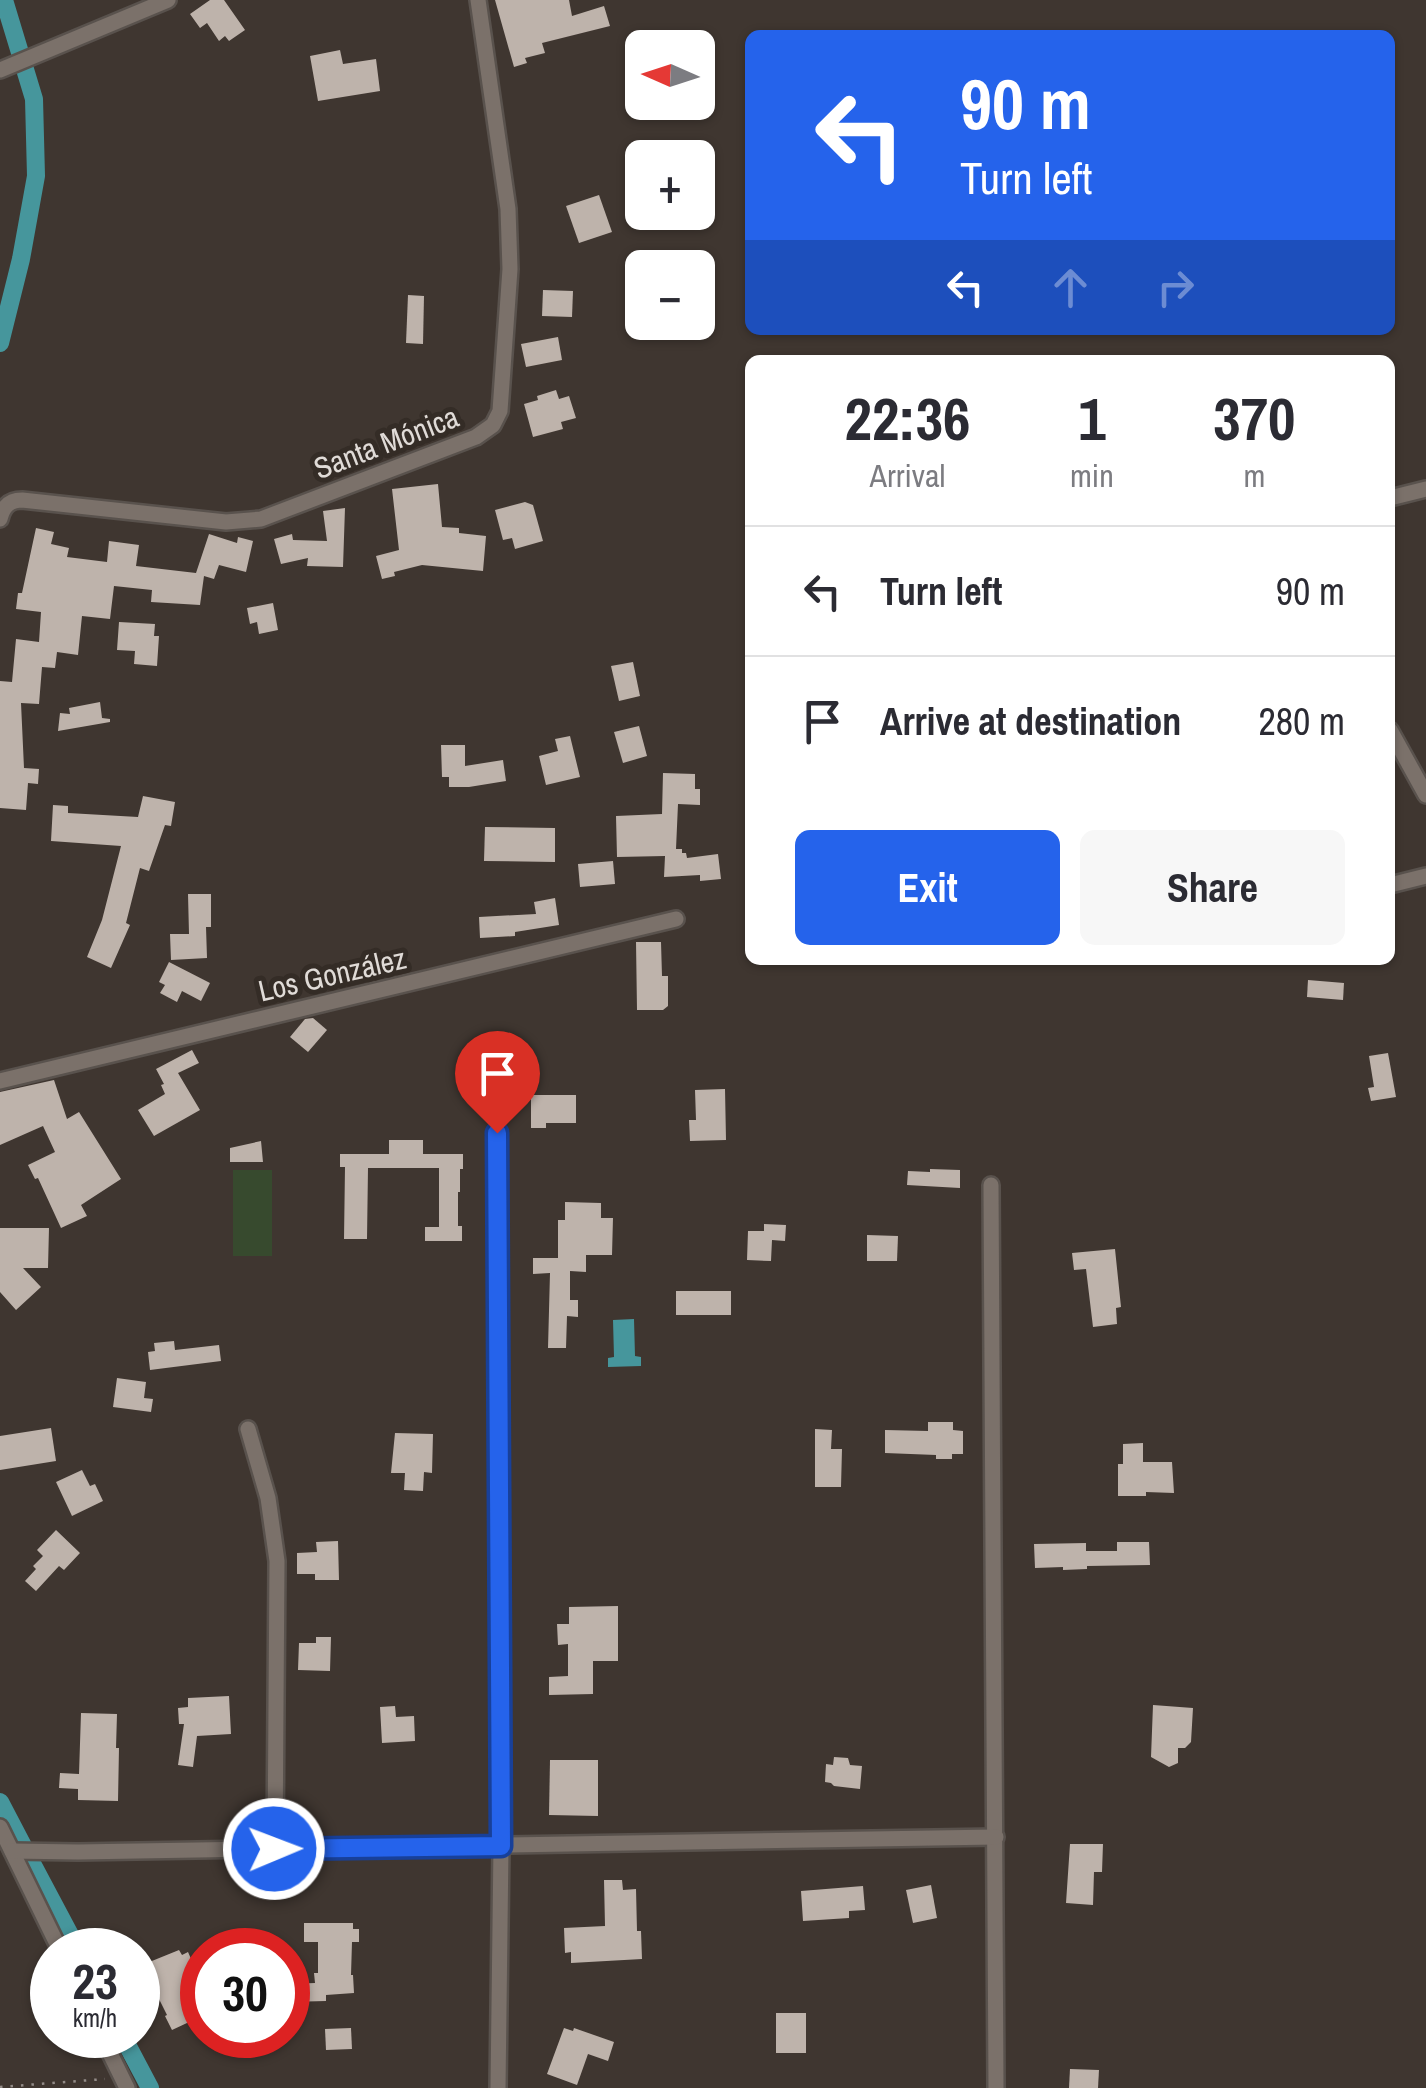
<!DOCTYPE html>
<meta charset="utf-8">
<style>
:root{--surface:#fff;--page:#f7f7f7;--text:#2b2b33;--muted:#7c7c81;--line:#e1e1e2;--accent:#2563eb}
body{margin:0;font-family:"Archivo Narrow",sans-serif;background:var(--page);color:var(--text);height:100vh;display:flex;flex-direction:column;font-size:38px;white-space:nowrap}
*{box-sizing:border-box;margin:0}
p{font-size:32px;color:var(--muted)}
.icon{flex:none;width:55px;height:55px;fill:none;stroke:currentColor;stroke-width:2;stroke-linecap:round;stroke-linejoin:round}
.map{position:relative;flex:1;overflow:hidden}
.drawer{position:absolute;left:745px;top:355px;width:650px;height:610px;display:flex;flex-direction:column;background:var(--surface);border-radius:15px;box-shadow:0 2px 8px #0004}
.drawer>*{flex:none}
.banner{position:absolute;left:745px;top:30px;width:650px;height:305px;border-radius:15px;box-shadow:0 2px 8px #0004;background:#2563eb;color:#fff;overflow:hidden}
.needle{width:65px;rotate:273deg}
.buttons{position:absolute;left:625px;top:30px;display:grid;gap:20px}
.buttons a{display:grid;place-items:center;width:90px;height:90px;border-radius:15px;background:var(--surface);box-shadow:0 2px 8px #0004;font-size:50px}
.speed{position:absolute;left:30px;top:1928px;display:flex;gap:20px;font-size:50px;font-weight:700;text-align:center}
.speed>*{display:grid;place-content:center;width:130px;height:130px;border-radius:50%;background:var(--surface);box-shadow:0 2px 8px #0004;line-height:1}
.speed small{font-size:25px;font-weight:400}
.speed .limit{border:15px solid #d22;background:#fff;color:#111}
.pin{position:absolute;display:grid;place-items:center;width:85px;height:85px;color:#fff;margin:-102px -42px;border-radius:50% 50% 50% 0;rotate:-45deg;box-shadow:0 0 10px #0007}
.pin .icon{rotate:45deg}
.me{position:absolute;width:110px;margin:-55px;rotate:89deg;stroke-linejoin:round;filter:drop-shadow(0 0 8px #0008)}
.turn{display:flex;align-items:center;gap:35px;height:210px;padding:0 50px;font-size:45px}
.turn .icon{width:130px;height:130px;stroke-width:2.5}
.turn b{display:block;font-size:70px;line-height:85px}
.lanes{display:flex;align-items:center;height:95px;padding:0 50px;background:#0003;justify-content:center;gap:50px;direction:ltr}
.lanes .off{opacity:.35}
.eta{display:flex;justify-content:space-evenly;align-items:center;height:170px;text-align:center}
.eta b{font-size:60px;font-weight:700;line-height:70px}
.cta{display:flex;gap:20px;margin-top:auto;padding:20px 50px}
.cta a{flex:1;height:115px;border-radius:15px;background:var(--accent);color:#fff;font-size:40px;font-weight:700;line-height:115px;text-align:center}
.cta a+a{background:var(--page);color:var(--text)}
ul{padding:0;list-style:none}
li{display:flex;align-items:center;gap:30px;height:130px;padding:0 50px;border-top:2px solid var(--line)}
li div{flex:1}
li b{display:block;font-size:38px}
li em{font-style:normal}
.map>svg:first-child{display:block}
</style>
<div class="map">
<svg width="1426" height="2088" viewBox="0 0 1426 2088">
<rect width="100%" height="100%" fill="#3f3630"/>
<rect fill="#374a2e" x="233" y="1170" width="39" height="86"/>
<path fill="#46969c" d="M634,1319L635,1356L641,1357V1366L608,1367V1358L614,1357L613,1320Z"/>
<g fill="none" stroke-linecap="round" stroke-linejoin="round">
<g stroke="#46969c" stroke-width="18">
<path d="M0,343L21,259L36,176L34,99L4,0"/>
<path d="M0,1802L23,1846"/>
<path d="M27,1854L78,1950"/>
<path d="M122,2035L150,2088"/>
</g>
</g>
<g fill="#beb3ab">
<path d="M210,0H224L245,30L229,41L225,36L219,41L207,23L200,28L190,14Z"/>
<path d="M495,0H569L572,16L604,6L610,26L542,43L545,53L525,58L527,63L514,67Z"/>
<path d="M340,50L343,64L376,59L380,91L318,101L310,56Z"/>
<path d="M599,195L612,232L579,243L566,206Z"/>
<path d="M543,290L573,291L572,317L542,316Z"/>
<path d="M408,295L424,296L423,344L406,343Z"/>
<path d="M558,337L562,360L526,367L521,344Z"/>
<path d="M556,390L559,399L569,396L576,418L561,422L563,429L533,437L524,404L538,400L537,396Z"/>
<path d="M438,484L442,527L459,528V533L486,536L483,571L422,565L394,572L395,576L382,579L376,556L399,550L392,489Z"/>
<path d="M525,502L533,505L543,541L515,549L512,538L503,540L495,510Z"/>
<path d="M345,508L343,567L307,566L308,558L281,564L274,539L292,534L293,540L327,541L323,511Z"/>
<path d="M36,528L54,532L51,544L69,548L67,557L107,562L109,541L139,545L136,566L196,573L209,534L237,543L238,537L253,541L246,572L219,565L214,579L204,576L200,605L151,602L152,590L114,586L110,619L82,616L78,655L57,652L55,668L42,667L39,704L21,703L24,768L39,769L38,784L28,783L26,810L0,808V681L12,682L16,639L39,642L41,612L16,609L18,593H22Z"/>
<path d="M273,603L278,630L259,634L257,622L250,624L247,608Z"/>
<path d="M119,622L155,624L154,636H159L157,666L134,664L135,651L117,650Z"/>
<path d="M633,662L640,696L619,701L611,666Z"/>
<path d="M100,702L102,718L110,719V722L58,731L60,713L70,714L69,708Z"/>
<path d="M639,726L647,756L623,763L614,732Z"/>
<path d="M570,736L580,777L546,785L539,756L558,751L555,739Z"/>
<path d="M441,745H465V766L503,760L506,781L469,787H449V777H442Z"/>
<path d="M663,773L695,774V789H700V805L678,804L676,849H682V853H686L687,858L718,854L721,879L700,881V875L664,877L665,856L617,857L616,816L662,814Z"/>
<path d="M143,796L175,802L171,826L165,825L149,871L140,868L126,923L130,925L111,968L87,957L102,920L121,846L51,841L53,805L68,806V813L138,817Z"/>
<path d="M485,827L555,828V862L484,861Z"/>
<path d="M613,861L615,884L580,887L578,864Z"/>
<path d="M188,894H211V927H206L207,958L171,960L170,934H189Z"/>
<path d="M555,898L559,925L515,932V936L480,938L479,917L536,914L534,902Z"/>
<path d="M636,942H661L662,976H668V1006L663,1010H637Z"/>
<path d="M169,962L210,983L201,1001L182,991L177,1002L160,993L165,985L159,982Z"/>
<path d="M1308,980L1344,983L1343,1000L1307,997Z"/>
<path d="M313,1018L327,1030L308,1052L290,1037L305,1019Z"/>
<path d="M192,1050L199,1063L178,1073L200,1110L154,1136L138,1110L165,1094L161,1085L164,1084L156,1069Z"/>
<path d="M1388,1053L1396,1097L1371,1101L1368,1088L1374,1087L1369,1056Z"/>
<path d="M54,1080L67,1119L79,1112L121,1179L81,1205L87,1216L61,1228L38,1178L35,1179L28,1165L55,1152L43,1126L0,1145V1092Z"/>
<path d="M725,1089L726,1140L690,1141L689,1120H696L695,1090Z"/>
<path d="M531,1095H576V1123H546V1128H531Z"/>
<path d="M389,1140H423V1154H463V1169H460V1192H458V1226H462V1241H425V1227H439V1168H368L367,1239H344L345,1167H340V1154H389Z"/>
<path d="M261,1141L263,1162H230V1148Z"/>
<path d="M930,1169L960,1170V1188L907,1185L908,1171L930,1172Z"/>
<path d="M565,1202L601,1203V1218H613L612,1255H586V1272L570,1271V1300H578V1317L567,1316L566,1348H548L550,1273L533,1274V1258H558V1220H565Z"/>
<path d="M764,1224L786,1225L785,1241L772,1240L771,1261L747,1260L748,1231H764Z"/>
<path d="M0,1228H49L48,1268H23L41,1287L16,1310L0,1292Z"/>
<path d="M867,1235L898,1236L897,1261H867Z"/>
<path d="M1115,1249L1121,1307L1116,1308L1117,1324L1093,1327L1086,1269L1074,1270L1072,1253Z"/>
<rect x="676" y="1291" width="55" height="24"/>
<path d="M174,1341L175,1350L219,1345L221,1361L150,1370L148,1352L155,1351L154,1343Z"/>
<path d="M117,1378L146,1382L144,1398L153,1399L151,1412L113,1407Z"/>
<path d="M928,1422H953V1430L963,1431V1454H952V1459H936V1455L885,1453V1430L928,1431Z"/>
<path d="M51,1428L56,1461L0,1470V1436Z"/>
<path d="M815,1429L832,1430L831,1449H842L841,1487H815Z"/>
<path d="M395,1433L433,1434L432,1473L424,1472L423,1491L404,1490L405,1473H391Z"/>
<path d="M1143,1443V1462H1172L1174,1493L1146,1492V1496H1118V1464H1123V1444Z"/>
<path d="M82,1470L90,1486L95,1484L103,1501L72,1516L56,1482Z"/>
<path d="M56,1530L80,1553L64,1570L59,1566L36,1591L25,1581L36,1569L33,1566L43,1556L37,1550Z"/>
<path d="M338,1541L339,1580H315V1574H297V1553L317,1552L316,1542Z"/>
<path d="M1117,1542H1149L1150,1565L1087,1566V1569L1063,1570V1567L1035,1568L1034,1544L1086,1543V1551H1117Z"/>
<path d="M618,1606V1661H593V1694L549,1695V1677L568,1676V1644L558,1645L557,1624H569V1607Z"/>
<path d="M316,1637H331L330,1671L298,1670L299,1643H316Z"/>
<path d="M229,1696L231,1734L197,1736L193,1767L178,1765L184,1724H179L178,1708L188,1707V1698Z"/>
<path d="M1153,1705L1193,1708L1191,1742L1185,1748H1178V1763L1169,1767L1151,1757Z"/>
<path d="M395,1706L396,1717L414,1716L415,1741L382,1743L380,1707Z"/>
<path d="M81,1713L117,1714L116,1748H119L118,1801L78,1800V1789L59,1788L60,1773L79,1774Z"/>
<path d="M834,1757L848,1758L850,1765L862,1766L860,1789L834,1786L831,1783L825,1782L826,1764L833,1765Z"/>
<path d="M550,1760H598V1816L549,1815Z"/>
<path d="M1070,1844H1103L1102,1872H1094L1093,1905L1066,1903Z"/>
<path d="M604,1880H622L623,1890L636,1889L637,1931H641L642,1959L571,1963V1952L565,1953L564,1928L605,1926Z"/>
<path d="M931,1885L937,1918L913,1923L906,1890Z"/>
<path d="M863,1886L865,1910L849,1911V1918L803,1921L801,1891Z"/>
<path d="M304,1923H353V1929H359V1942H352L351,1975H353L354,1993L326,1995V2001L288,2002V1984L315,1983L314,1973H318V1942H304Z"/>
<path d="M179,1950L182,1955L188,1952L192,1961L202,1957V1974L186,1981L202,2016L172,2030L165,2016L167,2015L142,1965Z"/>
<rect x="776" y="2013" width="30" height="40"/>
<path d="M351,2028L352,2049L326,2050L325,2029Z"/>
<path d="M564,2028L573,2031L574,2028L614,2042L608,2061L588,2054L577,2085L547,2074Z"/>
<path d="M1070,2069L1099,2070L1098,2088H1069Z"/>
</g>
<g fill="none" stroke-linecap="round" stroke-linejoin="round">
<g stroke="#59524d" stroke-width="20">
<g id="street">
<path d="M0,70L168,0"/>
<path d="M1390,498L1426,489"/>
<path d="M0,519C3,507 9,500 22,500L226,522L261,519L476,437L493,425L500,411L510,269L508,209L478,0"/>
<path d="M1390,730L1426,795"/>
<path d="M1390,885L1426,876"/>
<path d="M0,1081L676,919"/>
<path d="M497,1133L501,1846L498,2088"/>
<path d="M991,1185L996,2088"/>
<path d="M248,1429L268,1498L277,1561L275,1849"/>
<path d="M0,1827L60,1950"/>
<path d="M12,1851L78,1852L996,1837"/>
<path d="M101,2035L127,2088"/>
</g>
</g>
<path stroke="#938c88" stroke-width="2.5" stroke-dasharray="2.5 8" stroke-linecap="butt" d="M0,2087L105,2079"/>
<use href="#street" stroke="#7b716a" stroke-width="15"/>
</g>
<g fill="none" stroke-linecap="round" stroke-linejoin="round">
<g stroke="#184099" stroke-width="25">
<path id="route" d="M274,1849L501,1846L497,1133"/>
</g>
<use href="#route" stroke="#2563eb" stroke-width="18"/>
</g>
<g text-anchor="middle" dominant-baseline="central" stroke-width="10" stroke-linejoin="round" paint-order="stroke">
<g font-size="30" fill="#e0dbd7" stroke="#342c26">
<text transform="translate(386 442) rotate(-21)">Santa Mónica</text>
<text transform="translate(332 974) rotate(-13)">Los González</text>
</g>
</g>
</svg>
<div class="buttons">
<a><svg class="needle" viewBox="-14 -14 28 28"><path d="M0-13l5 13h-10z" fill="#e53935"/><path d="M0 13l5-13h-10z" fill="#7c7c81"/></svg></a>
<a>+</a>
<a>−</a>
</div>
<div class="speed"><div>23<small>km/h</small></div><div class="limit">30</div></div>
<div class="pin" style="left:497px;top:1133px;background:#d93025"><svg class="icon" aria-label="arrive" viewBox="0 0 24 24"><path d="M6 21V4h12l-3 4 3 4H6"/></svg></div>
<svg class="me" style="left:274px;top:1849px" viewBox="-20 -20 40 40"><circle r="17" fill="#2563eb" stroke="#fff" stroke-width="3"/><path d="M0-11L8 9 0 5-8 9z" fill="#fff"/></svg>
<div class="banner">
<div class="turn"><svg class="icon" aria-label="left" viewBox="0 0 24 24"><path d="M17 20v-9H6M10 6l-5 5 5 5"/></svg><div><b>90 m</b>Turn left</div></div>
<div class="lanes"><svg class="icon" aria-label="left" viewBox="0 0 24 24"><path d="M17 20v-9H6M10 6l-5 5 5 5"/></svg><svg class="icon off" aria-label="ahead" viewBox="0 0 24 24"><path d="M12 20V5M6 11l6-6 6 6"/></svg><svg class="icon off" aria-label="right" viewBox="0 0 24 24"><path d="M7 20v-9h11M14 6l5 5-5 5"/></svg></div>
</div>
<section class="drawer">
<div class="eta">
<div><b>22:36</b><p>Arrival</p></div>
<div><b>1</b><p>min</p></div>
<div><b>370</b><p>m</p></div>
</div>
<ul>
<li><svg class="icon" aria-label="left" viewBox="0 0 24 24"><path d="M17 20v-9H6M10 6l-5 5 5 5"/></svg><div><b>Turn left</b></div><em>90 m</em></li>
<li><svg class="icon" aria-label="arrive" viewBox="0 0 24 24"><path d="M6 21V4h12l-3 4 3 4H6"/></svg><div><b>Arrive at destination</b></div><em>280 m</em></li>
</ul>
<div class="cta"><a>Exit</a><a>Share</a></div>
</section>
</div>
